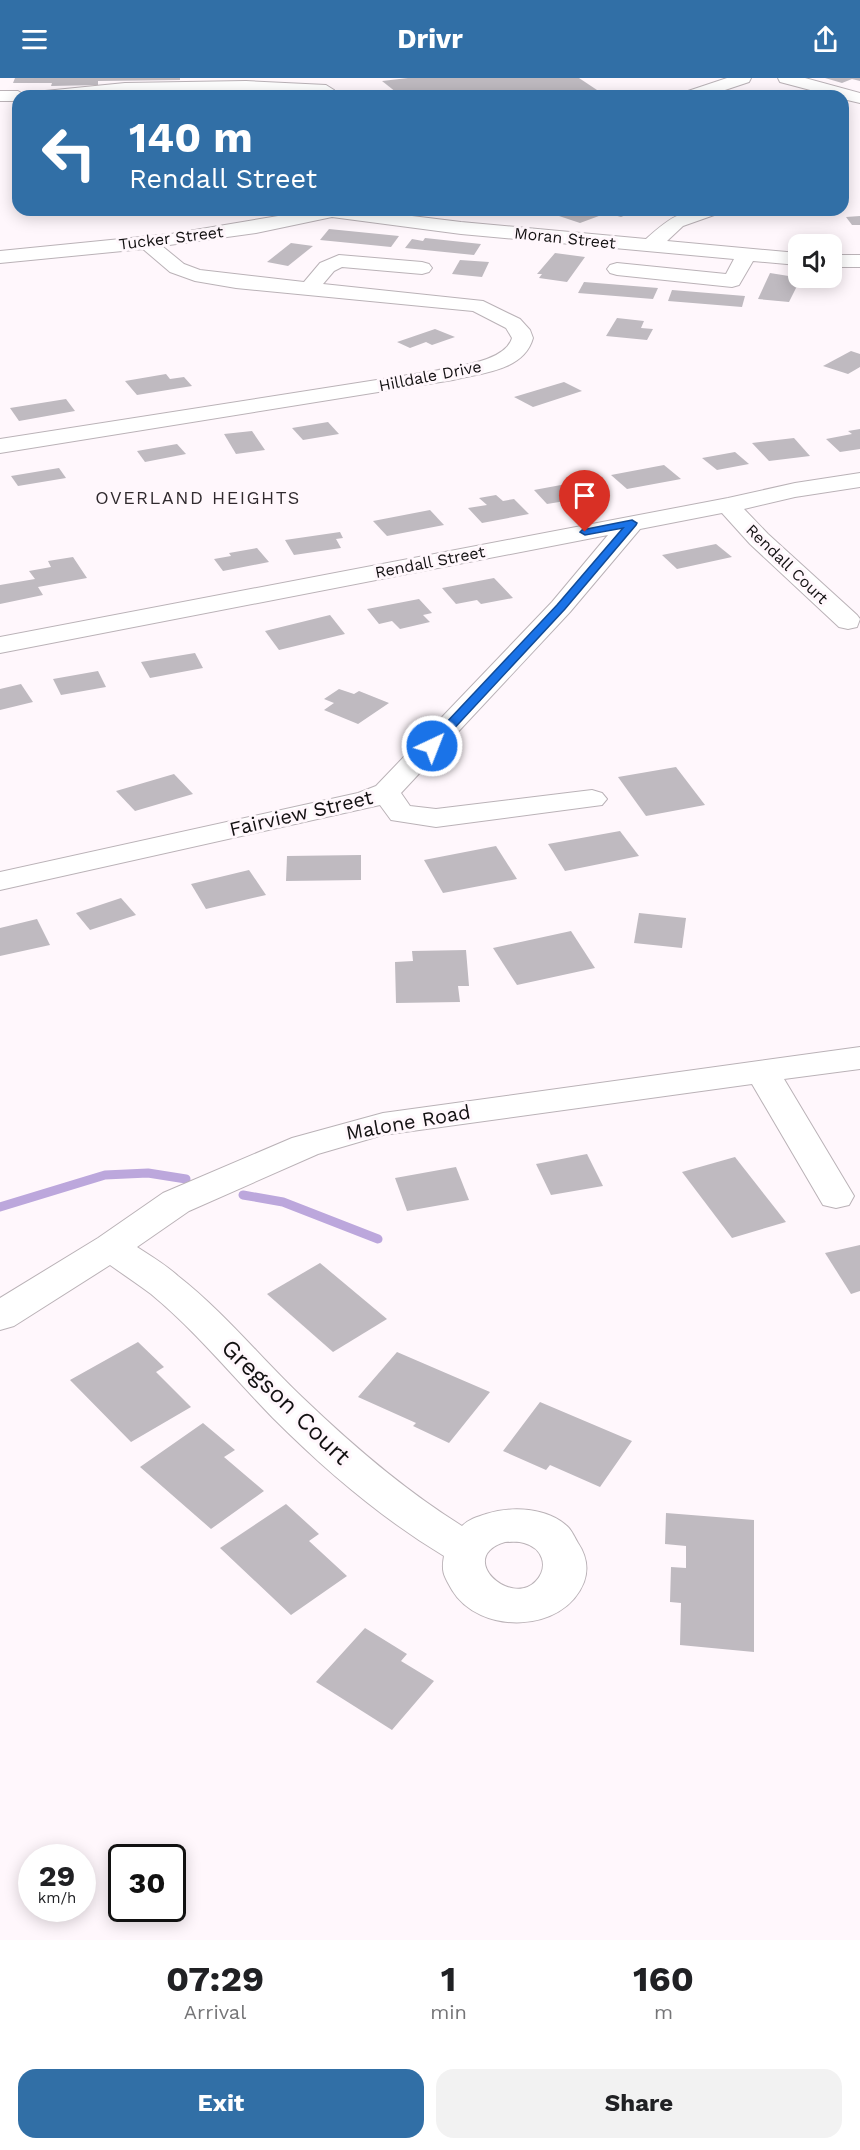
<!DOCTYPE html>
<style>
:root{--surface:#fff;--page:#f2f2f2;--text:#202124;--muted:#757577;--accent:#316fa6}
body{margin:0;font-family:"Work Sans",sans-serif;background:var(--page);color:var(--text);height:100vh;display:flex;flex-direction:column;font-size:22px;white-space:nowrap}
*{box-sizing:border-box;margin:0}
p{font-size:20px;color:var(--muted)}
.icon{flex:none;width:33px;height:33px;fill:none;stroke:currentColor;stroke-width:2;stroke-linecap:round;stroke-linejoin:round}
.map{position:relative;height:1862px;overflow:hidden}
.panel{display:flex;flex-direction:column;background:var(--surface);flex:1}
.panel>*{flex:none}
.banner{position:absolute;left:12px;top:12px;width:837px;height:126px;border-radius:18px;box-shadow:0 3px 15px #0003;background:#316fa6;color:#fff;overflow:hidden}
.tools{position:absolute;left:788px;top:156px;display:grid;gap:12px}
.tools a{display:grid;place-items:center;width:54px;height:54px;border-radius:12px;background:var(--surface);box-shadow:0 3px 15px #0003;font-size:30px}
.speed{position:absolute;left:18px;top:1766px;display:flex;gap:12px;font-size:30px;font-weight:700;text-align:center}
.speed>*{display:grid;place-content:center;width:78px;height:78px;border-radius:50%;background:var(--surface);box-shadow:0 3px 15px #0003;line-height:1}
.speed small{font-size:15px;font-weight:400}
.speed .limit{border:3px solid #111;border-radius:9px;background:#fff;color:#111}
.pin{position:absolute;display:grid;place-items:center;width:51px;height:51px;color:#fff;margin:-62px -26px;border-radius:50% 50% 50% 0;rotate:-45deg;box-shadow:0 0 6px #0007}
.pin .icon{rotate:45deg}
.me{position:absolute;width:66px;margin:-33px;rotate:43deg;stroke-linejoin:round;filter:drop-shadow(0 0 4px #0008)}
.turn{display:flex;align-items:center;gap:21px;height:126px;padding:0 18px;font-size:27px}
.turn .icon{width:78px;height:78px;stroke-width:2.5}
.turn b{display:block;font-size:42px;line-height:51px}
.eta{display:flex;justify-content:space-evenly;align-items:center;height:102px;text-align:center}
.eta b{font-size:36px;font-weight:700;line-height:42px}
.action{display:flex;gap:12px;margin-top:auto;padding:12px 18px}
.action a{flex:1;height:69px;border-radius:18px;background:var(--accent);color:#fff;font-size:24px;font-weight:700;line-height:69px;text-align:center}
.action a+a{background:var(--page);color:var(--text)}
header{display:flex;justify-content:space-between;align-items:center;height:78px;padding:0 18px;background:var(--accent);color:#fff;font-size:27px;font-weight:700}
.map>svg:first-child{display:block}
</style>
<header><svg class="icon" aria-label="menu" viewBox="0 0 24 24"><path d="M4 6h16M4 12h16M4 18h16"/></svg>Drivr<svg class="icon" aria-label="share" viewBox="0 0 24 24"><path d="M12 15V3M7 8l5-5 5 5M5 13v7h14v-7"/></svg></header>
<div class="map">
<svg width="860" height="1862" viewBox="0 0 860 1862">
<rect width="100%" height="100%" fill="#fff7fc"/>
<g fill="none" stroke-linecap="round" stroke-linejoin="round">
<g stroke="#bca7dc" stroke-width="9">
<path d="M243,1117L283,1124L378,1161"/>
<path d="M0,1129L105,1097L148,1095L186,1101"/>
</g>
</g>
<g fill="#bfbac0">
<path d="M15,0H180V2L98,3V7L51,8L52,5H13Z"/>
<path d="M408,0H579L597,12L552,18H401L382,3Z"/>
<path d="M825,0H860V3L852,1L842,5Z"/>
<path d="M541,132H638L621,139L607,135L580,145Z"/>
<path d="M860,138V147H852L846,139Z"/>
<path d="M329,151L399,158L391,169L320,162Z"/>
<path d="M425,160L481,166L474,177L405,170L412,161L423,163Z"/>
<path d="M291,165L313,168L288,188L267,184Z"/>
<path d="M555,175L585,179L567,204L539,200L542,196H537Z"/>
<path d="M460,182L489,184L482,199L452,196Z"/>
<path d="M770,195L801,200L789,224L758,221Z"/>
<path d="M584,204L658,210L653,221L578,215Z"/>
<path d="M672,212L745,218L742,229L668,223Z"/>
<path d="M617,240L644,243L641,250L653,251L647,262L606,258Z"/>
<path d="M435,251L455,259L432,267L426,264L410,270L397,264Z"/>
<path d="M851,273L860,276V289L848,296L823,288Z"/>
<path d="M166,296L170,301L184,299L192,308L137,317L125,303Z"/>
<path d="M564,304L582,313L533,329L514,319Z"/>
<path d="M66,321L75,333L19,343L10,330Z"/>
<path d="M328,344L339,356L303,362L292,350Z"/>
<path d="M860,351V371L840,374L826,361L852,356L848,353Z"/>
<path d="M252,353L265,372L236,376L224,356Z"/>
<path d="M794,360L810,378L769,383L752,365Z"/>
<path d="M177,366L186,376L145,384L137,373Z"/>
<path d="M735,374L749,386L717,392L702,380Z"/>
<path d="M664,387L681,401L627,411L611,397Z"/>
<path d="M59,390L66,400L18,408L11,398Z"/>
<path d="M588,402L602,417L547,426L534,412Z"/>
<path d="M496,417L503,423L514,421L529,436L482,445L468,430L487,427L479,420Z"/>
<path d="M430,432L444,447L387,458L373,443Z"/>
<path d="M340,454L343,460L336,461L341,470L294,477L285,462Z"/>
<path d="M716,466L732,479L677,491L662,477Z"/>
<path d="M257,470L269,484L223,493L214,481L231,478L229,475Z"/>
<path d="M73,479L87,500L38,509L43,517L0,526V507L35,501L29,493L51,489L48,483Z"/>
<path d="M494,500L513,520L481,526L477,522L456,526L442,510Z"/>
<path d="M419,521L432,535L423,537L430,544L400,551L392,543L379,546L367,531Z"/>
<path d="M330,537L345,556L279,572L265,553Z"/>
<path d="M195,575L203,590L150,600L141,584Z"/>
<path d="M98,593L106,609L61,617L53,601Z"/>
<path d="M21,606L33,624L0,632V611Z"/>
<path d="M339,611L354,616L359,613L389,625L358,646L324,632L334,625L324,621Z"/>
<path d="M676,689L705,727L646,738L618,699Z"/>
<path d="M174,696L193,716L135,733L116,713Z"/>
<path d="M620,753L639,778L565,793L548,766Z"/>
<path d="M496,768L517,801L443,815L424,782Z"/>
<path d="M361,777V802L286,803L287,778Z"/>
<path d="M249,792L266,817L206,831L191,806Z"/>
<path d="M121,820L136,837L90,852L76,835Z"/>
<path d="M639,835L686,840L682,870L634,865Z"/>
<path d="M37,841L50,867L0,878V850Z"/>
<path d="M571,853L595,890L517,907L493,870Z"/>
<path d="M466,872L469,908H458L460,924L396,925L395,884L413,883L412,873Z"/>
<path d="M587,1076L603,1108L551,1117L536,1086Z"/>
<path d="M735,1079L786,1144L732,1160L682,1094Z"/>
<path d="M456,1089L469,1122L407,1133L395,1100Z"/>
<path d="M860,1167V1213L851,1216L825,1175Z"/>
<path d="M320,1185L387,1241L333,1274L267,1216Z"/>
<path d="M138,1264L164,1289L156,1294L191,1329L131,1364L70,1302Z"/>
<path d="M397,1274L490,1314L449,1365L413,1348L416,1345L358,1319Z"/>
<path d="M540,1324L632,1363L600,1409L550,1387L546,1392L503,1373Z"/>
<path d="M203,1345L235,1372L224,1379L264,1413L211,1451L140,1389Z"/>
<path d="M286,1426L319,1456L309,1463L347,1498L291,1537L220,1470Z"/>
<path d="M666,1435L754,1442V1574L680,1567L681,1525L670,1524L671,1489L686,1490V1468L665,1466Z"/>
<path d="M365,1550L407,1576L401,1583L434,1603L392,1652L316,1604Z"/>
</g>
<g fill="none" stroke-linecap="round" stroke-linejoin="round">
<g stroke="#bab2b7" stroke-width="2">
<g id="minor">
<path d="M727,0H751L749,4L707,18H683L685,14Z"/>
<path d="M778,0H805L860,15V25L843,21V18H833L780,4Z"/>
<path d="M246,3L326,7L334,12L326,17L246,13L37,18L45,13L125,5Z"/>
<path d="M0,13H18L26,18H18V23H0Z"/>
<path d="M314,132H363L461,144L646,161C674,136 681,132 719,132L717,136L683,148L667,163L798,175V187L753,183L739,207L732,209L617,197L610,195L607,191L610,187L617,185L726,196L734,181L461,156L332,139L256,155L162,168L184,186L200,192L304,204L320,185L339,177L422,184L429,186L432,190L429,194L422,196L342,189L334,193L323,206L483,223L520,241L530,252L533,260C524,293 481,295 453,302L0,375V361L434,293C456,288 505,284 512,260L506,250L473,233L236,210L195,203L170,194L143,171L0,185V173L171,156Z"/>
<rect x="831" y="177" width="29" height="12"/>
<path d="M860,395V409L795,419L744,431L768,456L857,537L860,541L857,549L848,551L839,549L750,466L722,435L640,451L570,534L401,715L410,728L436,731L592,712L602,715L607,721L602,727L436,749L391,742L380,727L0,812V794L358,715L376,708L552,524L608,457L0,575V559L728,420L795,405Z"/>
<path d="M860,969V991L784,1001L854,1118L849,1127L836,1130L823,1127L752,1006L383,1057L318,1076L189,1133L137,1169C151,1178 166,1187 178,1198C224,1234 260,1279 302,1319C351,1366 404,1412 462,1448C469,1441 477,1439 486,1436C512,1428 547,1429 568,1449C572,1453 575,1460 578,1465C586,1477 589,1490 584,1504C564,1556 479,1557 452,1512C444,1498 441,1494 444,1478C381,1440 325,1392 273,1340C233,1299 196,1253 151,1216C138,1206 124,1197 110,1187L14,1248L0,1252V1220L98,1160L163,1115L292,1060L383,1035ZM505,1464C511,1464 518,1463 524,1465C543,1470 549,1489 536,1503C511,1530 455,1479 505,1464Z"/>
</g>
</g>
<use href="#minor" fill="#fff" fill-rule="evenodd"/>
</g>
<path fill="#1a73e8" stroke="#114b97" stroke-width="1.5" d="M632,442L637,445L636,447L565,531L436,670H427V665L557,527L623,450L585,457L580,454L582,452Z"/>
<g text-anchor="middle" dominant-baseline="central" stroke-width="6" stroke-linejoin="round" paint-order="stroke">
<g font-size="16" fill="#131112" stroke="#fff7fc">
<text transform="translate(171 160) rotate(-7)">Tucker Street</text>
<text transform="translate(565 160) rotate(6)">Moran Street</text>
<text transform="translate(430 298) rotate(-11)">Hilldale Drive</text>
<text transform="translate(430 484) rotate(-11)">Rendall Street</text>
<text transform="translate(787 486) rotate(44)">Rendall Court</text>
</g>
<g font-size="18" letter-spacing="1.5" fill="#302a2e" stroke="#fff7fc">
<text x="198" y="419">OVERLAND HEIGHTS</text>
</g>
<g font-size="20" fill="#131112" stroke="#fff7fc">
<text transform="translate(301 735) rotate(-13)">Fairview Street</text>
<text transform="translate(408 1044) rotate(-10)">Malone Road</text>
</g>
<g font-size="24" fill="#131112" stroke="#fff7fc">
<text transform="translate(286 1324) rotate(44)">Gregson Court</text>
</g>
</g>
</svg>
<div class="tools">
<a><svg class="icon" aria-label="sound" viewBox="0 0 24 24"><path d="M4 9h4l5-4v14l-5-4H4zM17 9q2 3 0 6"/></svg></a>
</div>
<div class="speed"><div>29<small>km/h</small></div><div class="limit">30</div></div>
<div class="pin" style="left:585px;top:454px;background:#d93025"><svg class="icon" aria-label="arrive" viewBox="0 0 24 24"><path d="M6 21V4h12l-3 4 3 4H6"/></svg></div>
<svg class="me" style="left:432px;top:668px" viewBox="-20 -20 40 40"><circle r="17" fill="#1a73e8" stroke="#fff" stroke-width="3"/><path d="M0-11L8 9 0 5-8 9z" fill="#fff"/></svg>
<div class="banner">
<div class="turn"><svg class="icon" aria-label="left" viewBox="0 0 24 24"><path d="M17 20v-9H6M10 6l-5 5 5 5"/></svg><div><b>140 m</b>Rendall Street</div></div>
</div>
</div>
<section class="panel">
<div class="eta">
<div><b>07:29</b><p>Arrival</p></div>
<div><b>1</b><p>min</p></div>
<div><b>160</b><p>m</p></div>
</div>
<div class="action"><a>Exit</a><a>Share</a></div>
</section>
